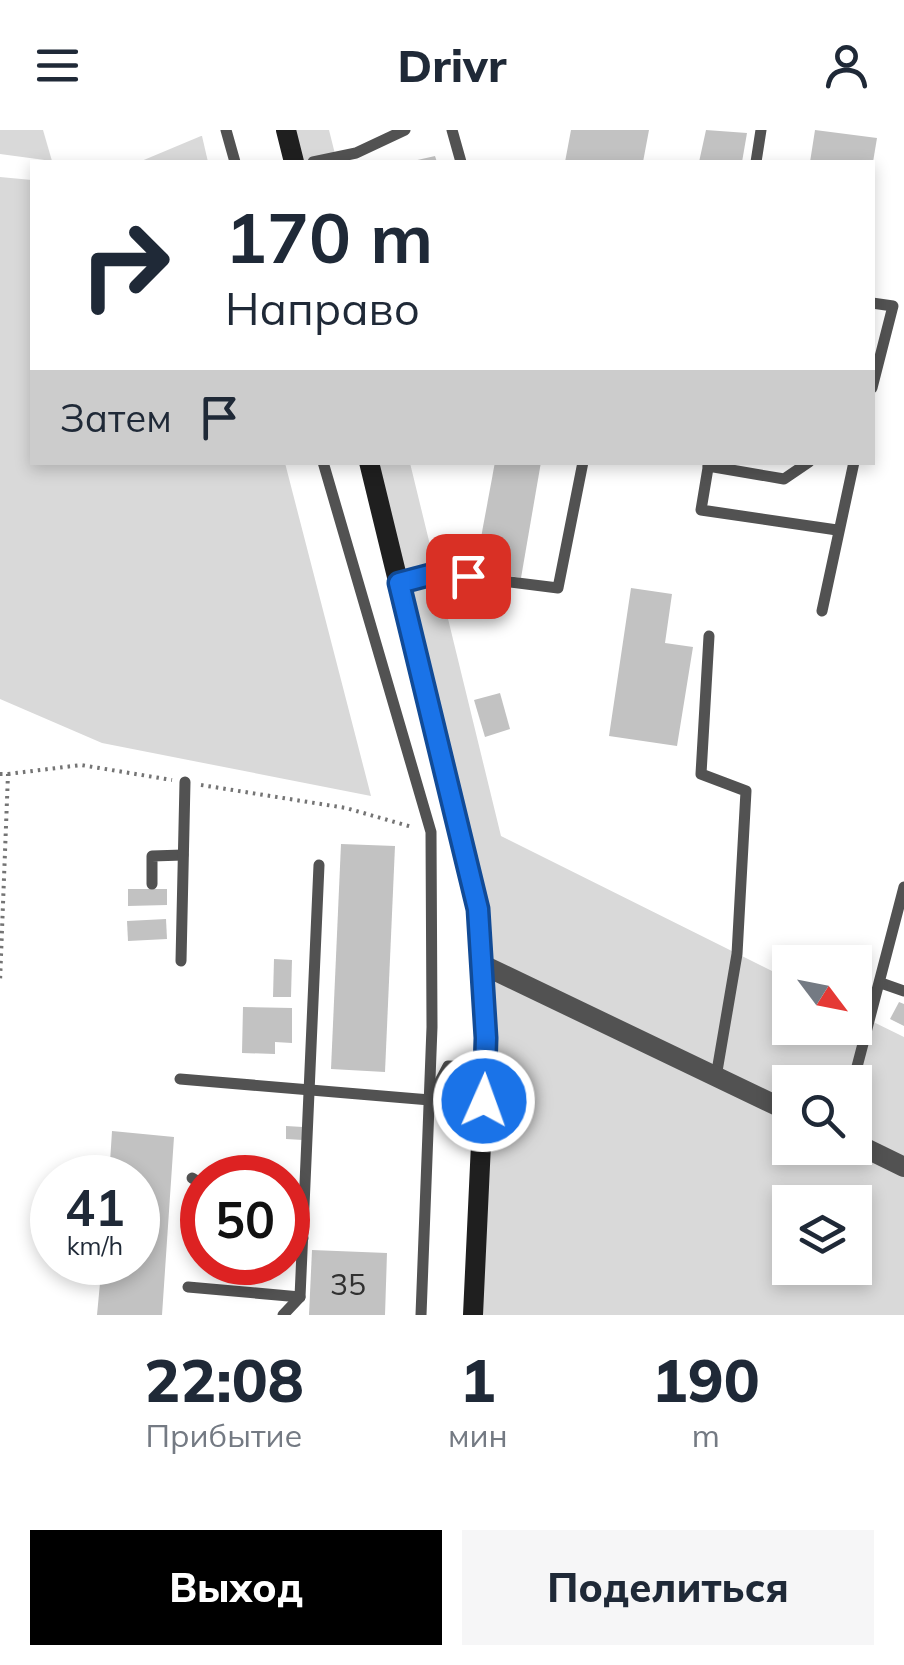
<!DOCTYPE html>
<html lang="ru">
<meta charset="utf-8">
<style>
:root{--surface:#fff;--page:#f6f6f7;--text:#1f2937;--muted:#747a83;--accent:#000}
body{margin:0;font-family:Mulish,sans-serif;background:var(--page);color:var(--text);height:100vh;display:flex;flex-direction:column;font-size:38px;white-space:nowrap}
*{box-sizing:border-box;margin:0}
p{font-size:32px;color:var(--muted)}
.icon{flex:none;width:55px;height:55px;fill:none;stroke:currentColor;stroke-width:2;stroke-linecap:round;stroke-linejoin:round}
.map{position:relative;height:1185px;overflow:hidden}
.sheet{display:flex;flex-direction:column;background:var(--surface);flex:1}
.sheet>*{flex:none}
.top-card{position:absolute;left:30px;top:30px;width:845px;height:305px;border-radius:0px;box-shadow:0 5px 15px #0003;background:#fff;color:var(--text);overflow:hidden}
.needle{width:65px;rotate:122deg}
.fabs{position:absolute;left:772px;top:815px;display:grid;gap:20px}
.fabs a{display:grid;place-items:center;width:100px;height:100px;border-radius:0px;background:var(--surface);box-shadow:0 5px 15px #0003;font-size:50px}
.speed{position:absolute;left:30px;top:1025px;display:flex;gap:20px;font-size:50px;font-weight:700;text-align:center}
.speed>*{display:grid;place-content:center;width:130px;height:130px;border-radius:50%;background:var(--surface);box-shadow:0 5px 15px #0003;line-height:1}
.speed small{font-size:25px;font-weight:400}
.speed .limit{border:15px solid #d22;background:#fff;color:#111}
.pin{position:absolute;display:grid;place-items:center;width:85px;height:85px;color:#fff;margin:-42px;border-radius:20px;box-shadow:0 5px 15px #0006}
.me{position:absolute;width:110px;margin:-55px;rotate:2deg;stroke-linejoin:round;filter:drop-shadow(0 0 8px #0008)}
.turn{display:flex;align-items:center;gap:35px;height:210px;padding:0 30px;font-size:45px}
.turn .icon{width:130px;height:130px;stroke-width:2.5}
.turn b{display:block;font-size:70px;line-height:85px}
.then{display:flex;align-items:center;height:95px;padding:0 30px;background:#0003;gap:20px;font-size:38px}
.eta{display:flex;justify-content:space-evenly;align-items:center;height:170px;text-align:center}
.eta b{font-size:60px;font-weight:800;line-height:70px}
.button{display:flex;gap:20px;margin-top:auto;padding:20px 30px}
.button a{flex:1;height:115px;border-radius:0px;background:var(--accent);color:#fff;font-size:40px;font-weight:800;line-height:115px;text-align:center}
.button a+a{background:var(--page);color:var(--text)}
header{display:flex;justify-content:space-between;align-items:center;height:130px;padding:0 30px;background:var(--surface);font-size:45px;font-weight:800}
.map>svg:first-child{display:block}
</style>
<header><svg class="icon" aria-label="menu" viewBox="0 0 24 24"><path d="M4 6h16M4 12h16M4 18h16"/></svg>Drivr<svg class="icon" aria-label="person" viewBox="0 0 24 24"><circle cx="12" cy="8" r="4"/><path d="M4 21q1-7 8-7t8 7"/></svg></header>
<div class="map">
<svg width="904" height="1185" viewBox="0 0 904 1185">
<rect width="100%" height="100%" fill="#fff"/>
<g fill="#d9d9d9" fill-rule="evenodd">
<path d="M0,0H43L52,31L0,24Z"/>
<path d="M286,0H329L337,32H294Z"/>
<path d="M202,6L208,32H139L201,6Z"/>
<path d="M0,47L32,50V332L285,333L371,666L102,613L0,569Z"/>
<path d="M369,333H410L501,706L790,850V898H855V883L904,907V1185H473L478,779ZM790,952H855V1018H790ZM790,1072H855V1138H790Z"/>
</g>
<g fill="#c2c2c2">
<path d="M571,0H649L643,32H565Z"/>
<path d="M706,0L747,3L742,32H699Z"/>
<path d="M815,0L877,8L873,32H810Z"/>
<path d="M435,26L437,32H413V31Z"/>
<path d="M495,332H541L521,448L475,440Z"/>
<path d="M631,458L672,464L665,513L693,517L677,616L609,606Z"/>
<path d="M500,563L510,599L485,607L474,570Z"/>
<path d="M341,714L395,716L385,942L331,939Z"/>
<path d="M128,759H167V775L128,776Z"/>
<path d="M166,789L167,809L128,811L127,791Z"/>
<path d="M274,829L292,830L291,867H273Z"/>
<path d="M899,872L904,874V896L890,889Z"/>
<path d="M243,877L292,878V913L275,912V924L242,923Z"/>
<path d="M286,996L303,997V1010L286,1009Z"/>
<path d="M112,1001L174,1007L162,1185H97L102,1132H138V1048H109Z"/>
<path d="M312,1120L387,1123L385,1185H309Z"/>
</g>
<g fill="none" stroke-linecap="round" stroke-linejoin="round">
<g stroke="#747474" stroke-width="4" stroke-dasharray="2.5 5" stroke-linecap="butt">
<path d="M0,644H8L0,852"/>
<path d="M8,644L81,635L172,650"/>
<path d="M201,655L346,678L412,697"/>
</g>
<g stroke="#525252" stroke-width="11">
<path d="M226,0L235,32"/>
<path d="M452,0L461,32"/>
<path d="M313,32L356,23L405,0"/>
<path d="M756,32L761,0"/>
<path d="M872,173L893,176L872,258"/>
<path d="M323,332L431,702L432,897L421,1185"/>
<path d="M709,332L701,380L837,400"/>
<path d="M708,336L784,349L809,332"/>
<path d="M399,453L437,443L558,458L583,332"/>
<path d="M822,481L854,332"/>
<path d="M709,506L701,644L746,661L737,824L716,947"/>
<path d="M152,754V726L183,725"/>
<path d="M181,831L185,652"/>
<path d="M881,853L904,861"/>
<path d="M180,949L430,970L448,936L485,937"/>
<path d="M853,952L904,757"/>
<path d="M192,1048L202,1054"/>
<path d="M288,1099L303,1108"/>
<path d="M188,1157L300,1167"/>
<path d="M283,1185L300,1167L319,735"/>
</g>
<g stroke="#525252" stroke-width="20">
<path d="M481,834L790,982"/>
<path d="M855,1013L904,1037"/>
</g>
<g stroke="#1f1f1f" stroke-width="20">
<path d="M286,0L294,32"/>
<path d="M369,332L478,779L486,907L473,1185"/>
</g>
</g>
<g fill="none" stroke-linecap="round" stroke-linejoin="round">
<g stroke="#114b97" stroke-width="25">
<path id="route" d="M468,446L437,443L399,453L478,779L486,908L484,971"/>
</g>
<use href="#route" stroke="#1a73e8" stroke-width="18"/>
</g>
<g text-anchor="middle" dominant-baseline="central" stroke-width="9" stroke-linejoin="round" paint-order="stroke">
<g font-size="30" fill="#303030">
<text x="348" y="1154">35</text>
</g>
</g>
</svg>
<div class="fabs">
<a><svg class="needle" viewBox="-14 -14 28 28"><path d="M0-13l5 13h-10z" fill="#e53935"/><path d="M0 13l5-13h-10z" fill="#747a83"/></svg></a>
<a><svg class="icon" aria-label="search" viewBox="0 0 24 24"><circle cx="10" cy="10" r="6"/><path d="M15 15l6 6"/></svg></a>
<a><svg class="icon" aria-label="layers" viewBox="0 0 24 24"><path d="M12 4l9 5-9 5-9-5zM3 14l9 5 9-5"/></svg></a>
</div>
<div class="speed"><div>41<small>km/h</small></div><div class="limit">50</div></div>
<div class="pin" style="left:468px;top:446px;background:#d93025"><svg class="icon" aria-label="arrive" viewBox="0 0 24 24"><path d="M6 21V4h12l-3 4 3 4H6"/></svg></div>
<svg class="me" style="left:484px;top:971px" viewBox="-20 -20 40 40"><circle r="17" fill="#1a73e8" stroke="#fff" stroke-width="3"/><path d="M0-11L8 9 0 5-8 9z" fill="#fff"/></svg>
<div class="top-card">
<div class="turn"><svg class="icon" aria-label="right" viewBox="0 0 24 24"><path d="M7 20v-9h11M14 6l5 5-5 5"/></svg><div><b>170 m</b>Направо</div></div>
<div class="then">Затем<svg class="icon" aria-label="arrive" viewBox="0 0 24 24"><path d="M6 21V4h12l-3 4 3 4H6"/></svg></div>
</div>
</div>
<section class="sheet">
<div class="eta">
<div><b>22:08</b><p>Прибытие</p></div>
<div><b>1</b><p>мин</p></div>
<div><b>190</b><p>m</p></div>
</div>
<div class="button"><a>Выход</a><a>Поделиться</a></div>
</section>
